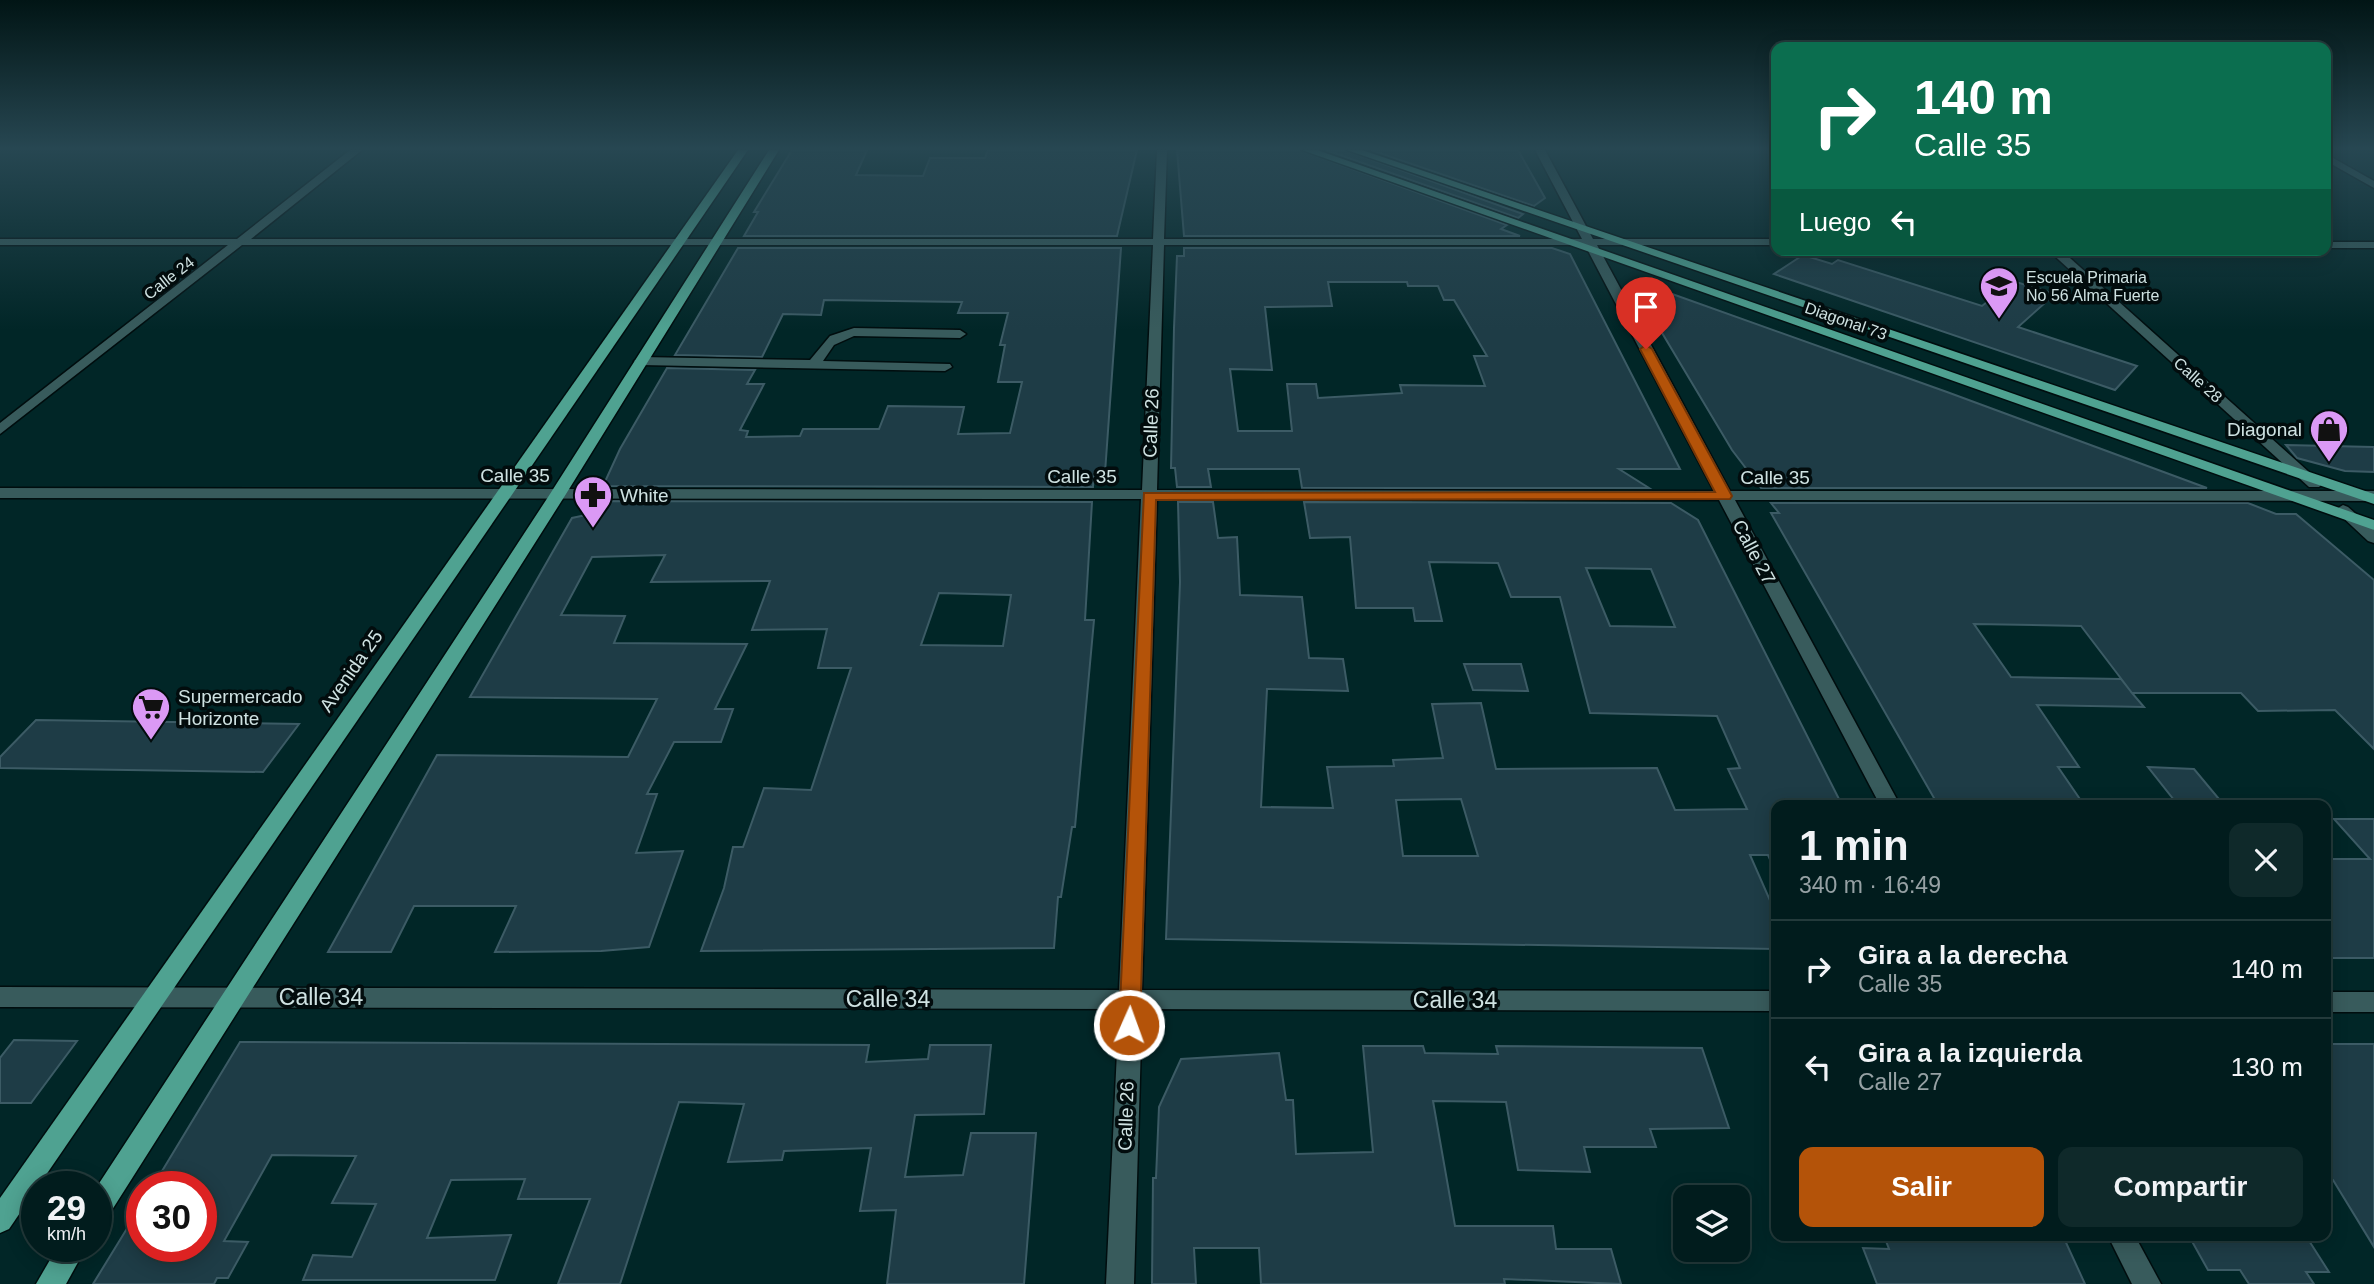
<!DOCTYPE html>
<html lang="es">
<meta charset="utf-8">
<style>
:root{--surface:#011c1d;--page:#0f292a;--text:#f1f3f6;--muted:#96a1a4;--line:#233a3b;--accent:#b45309}
body{margin:0;font-family:Helvetica,sans-serif;background:var(--page);color:var(--text);height:100vh;display:flex;flex-direction:column;font-size:26px;white-space:nowrap}
*{box-sizing:border-box;margin:0}
p{font-size:23px;color:var(--muted)}
.icon{flex:none;width:38px;height:38px;fill:none;stroke:currentColor;stroke-width:2;stroke-linecap:round;stroke-linejoin:round}
.map{position:relative;flex:1;overflow:hidden}
.details{position:absolute;left:1771px;top:800px;width:560px;height:441px;display:flex;flex-direction:column;background:var(--surface);border-radius:14px;box-shadow:0 4px 18px #0003,0 0 0 2px var(--line)}
.details>*{flex:none}
.banner{position:absolute;left:1771px;top:42px;width:560px;height:214px;border-radius:14px;box-shadow:0 4px 18px #0003,0 0 0 2px var(--line);background:#0b6e4f;color:#fff;overflow:hidden}
.tools{position:absolute;left:1673px;top:1185px;display:grid;gap:14px}
.tools a{display:grid;place-items:center;width:77px;height:77px;border-radius:14px;background:var(--surface);box-shadow:0 4px 18px #0003,0 0 0 2px var(--line);font-size:35px}
.speed{position:absolute;left:21px;top:1171px;display:flex;gap:14px;font-size:35px;font-weight:700;text-align:center}
.speed>*{display:grid;place-content:center;width:91px;height:91px;border-radius:50%;background:var(--surface);box-shadow:0 4px 18px #0003,0 0 0 2px var(--line);line-height:1}
.speed small{font-size:18px;font-weight:400}
.speed .limit{border:10px solid #d22;background:#fff;color:#111}
.pin{position:absolute;display:grid;place-items:center;width:60px;height:60px;color:#fff;margin:-72px -30px;border-radius:50% 50% 50% 0;rotate:-45deg;box-shadow:0 0 7px #0007}
.pin .icon{rotate:45deg}
.me{position:absolute;width:77px;margin:-38px;rotate:2deg;stroke-linejoin:round;filter:drop-shadow(0 0 5px #0008)}
.turn{display:flex;align-items:center;gap:24px;height:147px;padding:0 28px;font-size:32px}
.turn .icon{width:91px;height:91px;stroke-width:2.5}
.turn b{display:block;font-size:49px;line-height:60px}
.then{display:flex;align-items:center;height:66px;padding:0 28px;background:#0003;gap:14px;font-size:26px}
.round{display:grid;place-items:center;flex:none;width:74px;height:74px;border-radius:14px;background:var(--page)}
.head{display:flex;align-items:center;justify-content:space-between;height:119px;padding:0 28px}
h1{font-size:42px;font-weight:800;line-height:52px}
.cta{display:flex;gap:14px;margin-top:auto;padding:14px 28px}
.cta a{flex:1;height:80px;border-radius:14px;background:var(--accent);color:#fff;font-size:28px;font-weight:800;line-height:80px;text-align:center}
.cta a+a{background:var(--page);color:var(--text)}
ul{padding:0;list-style:none}
li{display:flex;align-items:center;gap:21px;height:98px;padding:0 28px;border-top:2px solid var(--line)}
li div{flex:1}
li b{display:block;font-size:26px}
li em{font-style:normal}
.map>svg:first-child{display:block}
</style>
<div class="map">
<svg width="2374" height="1284" viewBox="0 0 2374 1284">
<rect width="100%" height="100%" fill="#012627"/>
<g fill="#1e3c46" stroke="#3c5b65" stroke-width="2" fill-rule="evenodd">
<path d="M792,150H867L856,175L923,176L930,158H985L988,150H1137L1117,236H744L758,212H754Z"/>
<path d="M1177,150H1300L1507,225L1501,229L1520,236H1184Z"/>
<path d="M1326,150H1345L1523,214L1518,218Z"/>
<path d="M1371,150H1518L1545,198L1534,206Z"/>
<path d="M738,248H1121L1105,473H1094L1093,487L603,486L620,449L667,368L755,370L747,384H764L740,430L748,431L746,437L800,436L803,429H879L888,406L964,407L958,434L1010,433L1022,382H998L1005,345H1000L1008,313H958L962,302L824,300L821,315L783,314L762,357L675,355Z"/>
<path d="M1184,248H1552L1570,254L1680,469H1619L1649,488H1302L1299,469H1208L1211,487H1177L1175,468H1171L1174,328L1177,256H1184ZM1328,282H1407L1408,286H1438L1444,300H1454L1487,356H1474L1485,386L1400,385L1402,393L1318,398L1316,384H1287L1292,431H1238L1230,369L1272,370L1265,307L1332,306Z"/>
<path d="M1803,255L1832,264L1838,260L1982,306L2013,281L2055,294L2018,327L2137,366L2115,390L1774,274Z"/>
<path d="M1661,290L1947,392L2207,488H1761L1732,450L1640,296Z"/>
<path d="M2286,445L2374,447V472L2345,471L2297,458Z"/>
<path d="M596,501L1092,502L1085,620H1094L1075,827H1072L1061,897H1058L1054,948L701,951L724,888L733,847H743L764,788L811,790L851,668H818L827,629L752,630L770,581L651,582L665,555L592,557L561,615L625,616L614,643L747,644L715,709H733L721,742H674L647,794H657L636,853L683,851L649,947L601,951L495,952L516,906H414L391,952H328L437,755L628,757L657,699L470,697L572,518L591,514ZM939,593L1011,595L1003,646L921,645Z"/>
<path d="M1178,502H1213L1218,538L1237,537L1240,595L1302,597L1309,658L1343,659L1348,691L1267,689L1261,807L1333,808L1327,767L1394,766L1393,760L1443,758L1432,704L1481,703L1496,769L1657,768L1675,810L1747,809L1728,769L1740,768L1717,716L1590,713L1560,597H1511L1498,563L1429,562L1442,621H1415L1413,608H1356L1350,537L1310,538L1304,502L1671,503L1698,520L1842,805H1776V873L1768,855H1750L1776,914V949L1166,939L1180,582ZM1586,568L1651,569L1675,627L1610,626ZM1461,799L1478,856H1403L1396,800Z"/>
<path d="M1771,503H2248L2276,514H2296L2374,580V749L2335,710L2258,711L2241,693H2132L2144,707L2037,705L2079,767H2058L2084,805H1938L1771,513H1779ZM1974,624L2081,626L2132,693L2121,679L2011,677Z"/>
<path d="M1464,664H1521L1528,691L1473,690Z"/>
<path d="M36,720L299,724L263,772L0,768V757Z"/>
<path d="M2148,767L2194,769L2224,805H2178Z"/>
<path d="M2334,819H2374V958H2326V859H2370Z"/>
<path d="M14,1040L77,1041L31,1103H0V1058Z"/>
<path d="M240,1042L869,1045L866,1062L928,1059L930,1045H991L984,1114L915,1115L905,1177L963,1175L971,1133H1036L1024,1284H887L896,1210L860,1211L871,1148L784,1151L782,1160L728,1162L744,1104L679,1102L620,1284H558L590,1199H518L525,1179L451,1180L427,1238L511,1235L495,1280H303L313,1255L352,1257L376,1204L332,1203L356,1156L272,1155L224,1241L248,1242L228,1278H217L214,1284H93L142,1204V1246H201V1186H153Z"/>
<path d="M2326,1044H2374V1247L2333,1180H2326Z"/>
<path d="M1363,1046H1423L1425,1053L1498,1054L1496,1046L1702,1048L1729,1128L1650,1129L1656,1147H1584L1590,1172L1518,1170L1506,1102L1433,1101L1455,1226H1553L1556,1249H1611L1621,1284L1504,1279L1505,1284H1261L1259,1248H1194L1196,1284H1152L1153,1178H1156L1159,1107L1181,1059L1279,1053L1286,1100H1293L1296,1154L1373,1152Z"/>
<path d="M1884,1236H2063L2085,1284H1877L1863,1248L1889,1249Z"/>
<path d="M2189,1236H2306L2329,1272H2306L2314,1284H2249L2240,1270H2208Z"/>
</g>
<g fill="none" stroke-linecap="round" stroke-linejoin="round">
<g stroke="#000d0e" stroke-width="3">
<g id="minor">
<path d="M350,150H362L251,239H1153L1157,150H1167L1164,239H1582L1535,150H1545L1593,239H1776V245H1597L1730,491H2374V501L1735,500L1900,805H1880L1719,500L1157,499L1142,990L1776,991V1011L1142,1009L1134,1284H1106L1119,1009L0,1007V987L1119,990L1141,499L0,498V488L1142,490L1153,245H242L0,434V423L228,245H0V239H237ZM1164,245H1585L1714,491L1157,490Z"/>
<path d="M2326,154L2374,181V188L2326,161Z"/>
<rect x="2326" y="242" width="48" height="6"/>
<path d="M2048,250H2061L2319,481L2322,484L2319,487H2309Z"/>
<path d="M854,328L960,330L966,334L960,338L854,336L834,345L823,361L950,364L952,367L945,371L641,365L634,361L641,357L810,360L830,336Z"/>
<path d="M2343,505L2348,507L2374,530V543L2368,541L2338,513L2335,510Z"/>
<rect x="2326" y="992" width="48" height="20"/>
<path d="M2108,1236H2135L2161,1284H2132Z"/>
</g>
</g>
<g stroke="#000d0e" stroke-width="3">
<g id="major">
<path d="M738,150H748L9,1229L0,1233V1198Z"/>
<path d="M769,150H779L566,494L105,1221L96,1225V1188L550,494Z"/>
<path d="M1302,150H1317L2374,520V530Z"/>
<path d="M1347,150H1362L2374,494V504Z"/>
<path d="M58,1246H87L66,1284H36Z"/>
</g>
</g>
<use href="#minor" fill="#385b5c" fill-rule="evenodd"/>
<use href="#major" fill="#4fa291" fill-rule="evenodd"/>
</g>
<linearGradient id="sky" x2="0" y2="1"><stop stop-color="#011515"/><stop offset="0.45" stop-color="#274752"/><stop offset="1" stop-color="#274752" stop-opacity="0"/></linearGradient>
<rect width="2374" height="330" fill="url(#sky)"/>
<path fill="#b45309" stroke="#753606" stroke-width="2" d="M1646,345L1652,349L1732,496L1730,499L1156,500L1140,1025L1137,1032L1129,1034L1122,1032L1119,1025L1144,493L1715,492L1640,349Z"/>
<defs>
<g id="school-pin" transform="scale(2.0125)"><path d="M0 17L-7.5 6A9.5 9.5 0 1 1 7.5 6Z" fill="#db99f5" stroke="#020c0d"/><path d="M0-5L7-2L0 1L-7-2ZM-4 1L0 2.5L4 1V4Q0 6-4 4Z" fill="#111"/></g>
<g id="shop-pin" transform="scale(2.0125)"><path d="M0 17L-7.5 6A9.5 9.5 0 1 1 7.5 6Z" fill="#db99f5" stroke="#020c0d"/><path d="M-5-2.5h2.3a2.7 3.5 0 0 1 5.4 0H5L5.5 6h-11ZM-1.5-2.5h3a1.5 2.3 0 0 0-3 0Z" fill="#111"/></g>
<g id="pharmacy-pin" transform="scale(2.0125)"><path d="M0 17L-7.5 6A9.5 9.5 0 1 1 7.5 6Z" fill="#db99f5" stroke="#020c0d"/><path d="M-2-6h4v4h4v4h-4v4h-4v-4h-4v-4h4Z" fill="#111"/></g>
<g id="supermarket-pin" transform="scale(2.0125)"><path d="M0 17L-7.5 6A9.5 9.5 0 1 1 7.5 6Z" fill="#db99f5" stroke="#020c0d"/><path d="M-6-5.5h2.5l.6 2H6L4.5 2H-2.5L-4.4-4H-6ZM-1.5 3.2a1.3 1.3 0 1 0 .1 0ZM3 3.2a1.3 1.3 0 1 0 .1 0Z" fill="#111"/></g>
</defs>
<g fill-rule="evenodd">
<use href="#school-pin" x="1999" y="286"/>
<use href="#shop-pin" x="2329" y="429"/>
<use href="#pharmacy-pin" x="593" y="495"/>
<use href="#supermarket-pin" x="151" y="707"/>
</g>
<g text-anchor="middle" dominant-baseline="central" stroke-width="7" stroke-linejoin="round" paint-order="stroke">
<g font-size="16" fill="#cfe2e2" stroke="#020c0d" text-anchor="start">
<text x="2026" y="277">Escuela Primaria<tspan x="2026" dy="18">No 56 Alma Fuerte</tspan></text>
</g>
<g font-size="16" fill="#cfe2e2" stroke="#020c0d">
<text transform="translate(169 278) rotate(-38)">Calle 24</text>
<text transform="translate(1846 321) rotate(19)">Diagonal 73</text>
<text transform="translate(2198 380) rotate(42)">Calle 28</text>
</g>
<g font-size="19" fill="#cfe2e2" stroke="#020c0d">
<text transform="translate(1151 423) rotate(-88)">Calle 26</text>
<text x="515" y="475">Calle 35</text>
<text x="1082" y="476">Calle 35</text>
<text x="1775" y="477">Calle 35</text>
<text transform="translate(1754 552) rotate(62)">Calle 27</text>
<text transform="translate(351 671) rotate(-55)">Avenida 25</text>
<text transform="translate(1126 1116) rotate(-88)">Calle 26</text>
</g>
<g font-size="19" fill="#cfe2e2" stroke="#020c0d" text-anchor="start">
<text x="2302" y="429" text-anchor="end">Diagonal</text>
<text x="620" y="495">White</text>
<text x="178" y="696">Supermercado<tspan x="178" dy="22">Horizonte</tspan></text>
</g>
<g font-size="23" fill="#cfe2e2" stroke="#020c0d">
<text x="321" y="997">Calle 34</text>
<text x="888" y="999">Calle 34</text>
<text x="1455" y="1000">Calle 34</text>
</g>
</g>
</svg>
<div class="tools">
<a><svg class="icon" aria-label="layers" viewBox="0 0 24 24"><path d="M12 4l9 5-9 5-9-5zM3 14l9 5 9-5"/></svg></a>
</div>
<div class="speed"><div>29<small>km/h</small></div><div class="limit">30</div></div>
<div class="pin" style="left:1646px;top:349px;background:#d93025"><svg class="icon" aria-label="arrive" viewBox="0 0 24 24"><path d="M6 21V4h12l-3 4 3 4H6"/></svg></div>
<svg class="me" style="left:1129px;top:1025px" viewBox="-20 -20 40 40"><circle r="17" fill="#b45309" stroke="#fff" stroke-width="3"/><path d="M0-11L8 9 0 5-8 9z" fill="#fff"/></svg>
<div class="banner">
<div class="turn"><svg class="icon" aria-label="right" viewBox="0 0 24 24"><path d="M7 20v-9h11M14 6l5 5-5 5"/></svg><div><b>140 m</b>Calle 35</div></div>
<div class="then">Luego<svg class="icon" aria-label="left" viewBox="0 0 24 24"><path d="M17 20v-9H6M10 6l-5 5 5 5"/></svg></div>
</div>
<section class="details">
<div class="head"><div><h1>1 min</h1><p>340 m · 16:49</p></div><a class="round"><svg class="icon" aria-label="close" viewBox="0 0 24 24"><path d="M6 6l12 12M18 6L6 18"/></svg></a></div>
<ul>
<li><svg class="icon" aria-label="right" viewBox="0 0 24 24"><path d="M7 20v-9h11M14 6l5 5-5 5"/></svg><div><b>Gira a la derecha</b><p>Calle 35</p></div><em>140 m</em></li>
<li><svg class="icon" aria-label="left" viewBox="0 0 24 24"><path d="M17 20v-9H6M10 6l-5 5 5 5"/></svg><div><b>Gira a la izquierda</b><p>Calle 27</p></div><em>130 m</em></li>
</ul>
<div class="cta"><a>Salir</a><a>Compartir</a></div>
</section>
</div>
